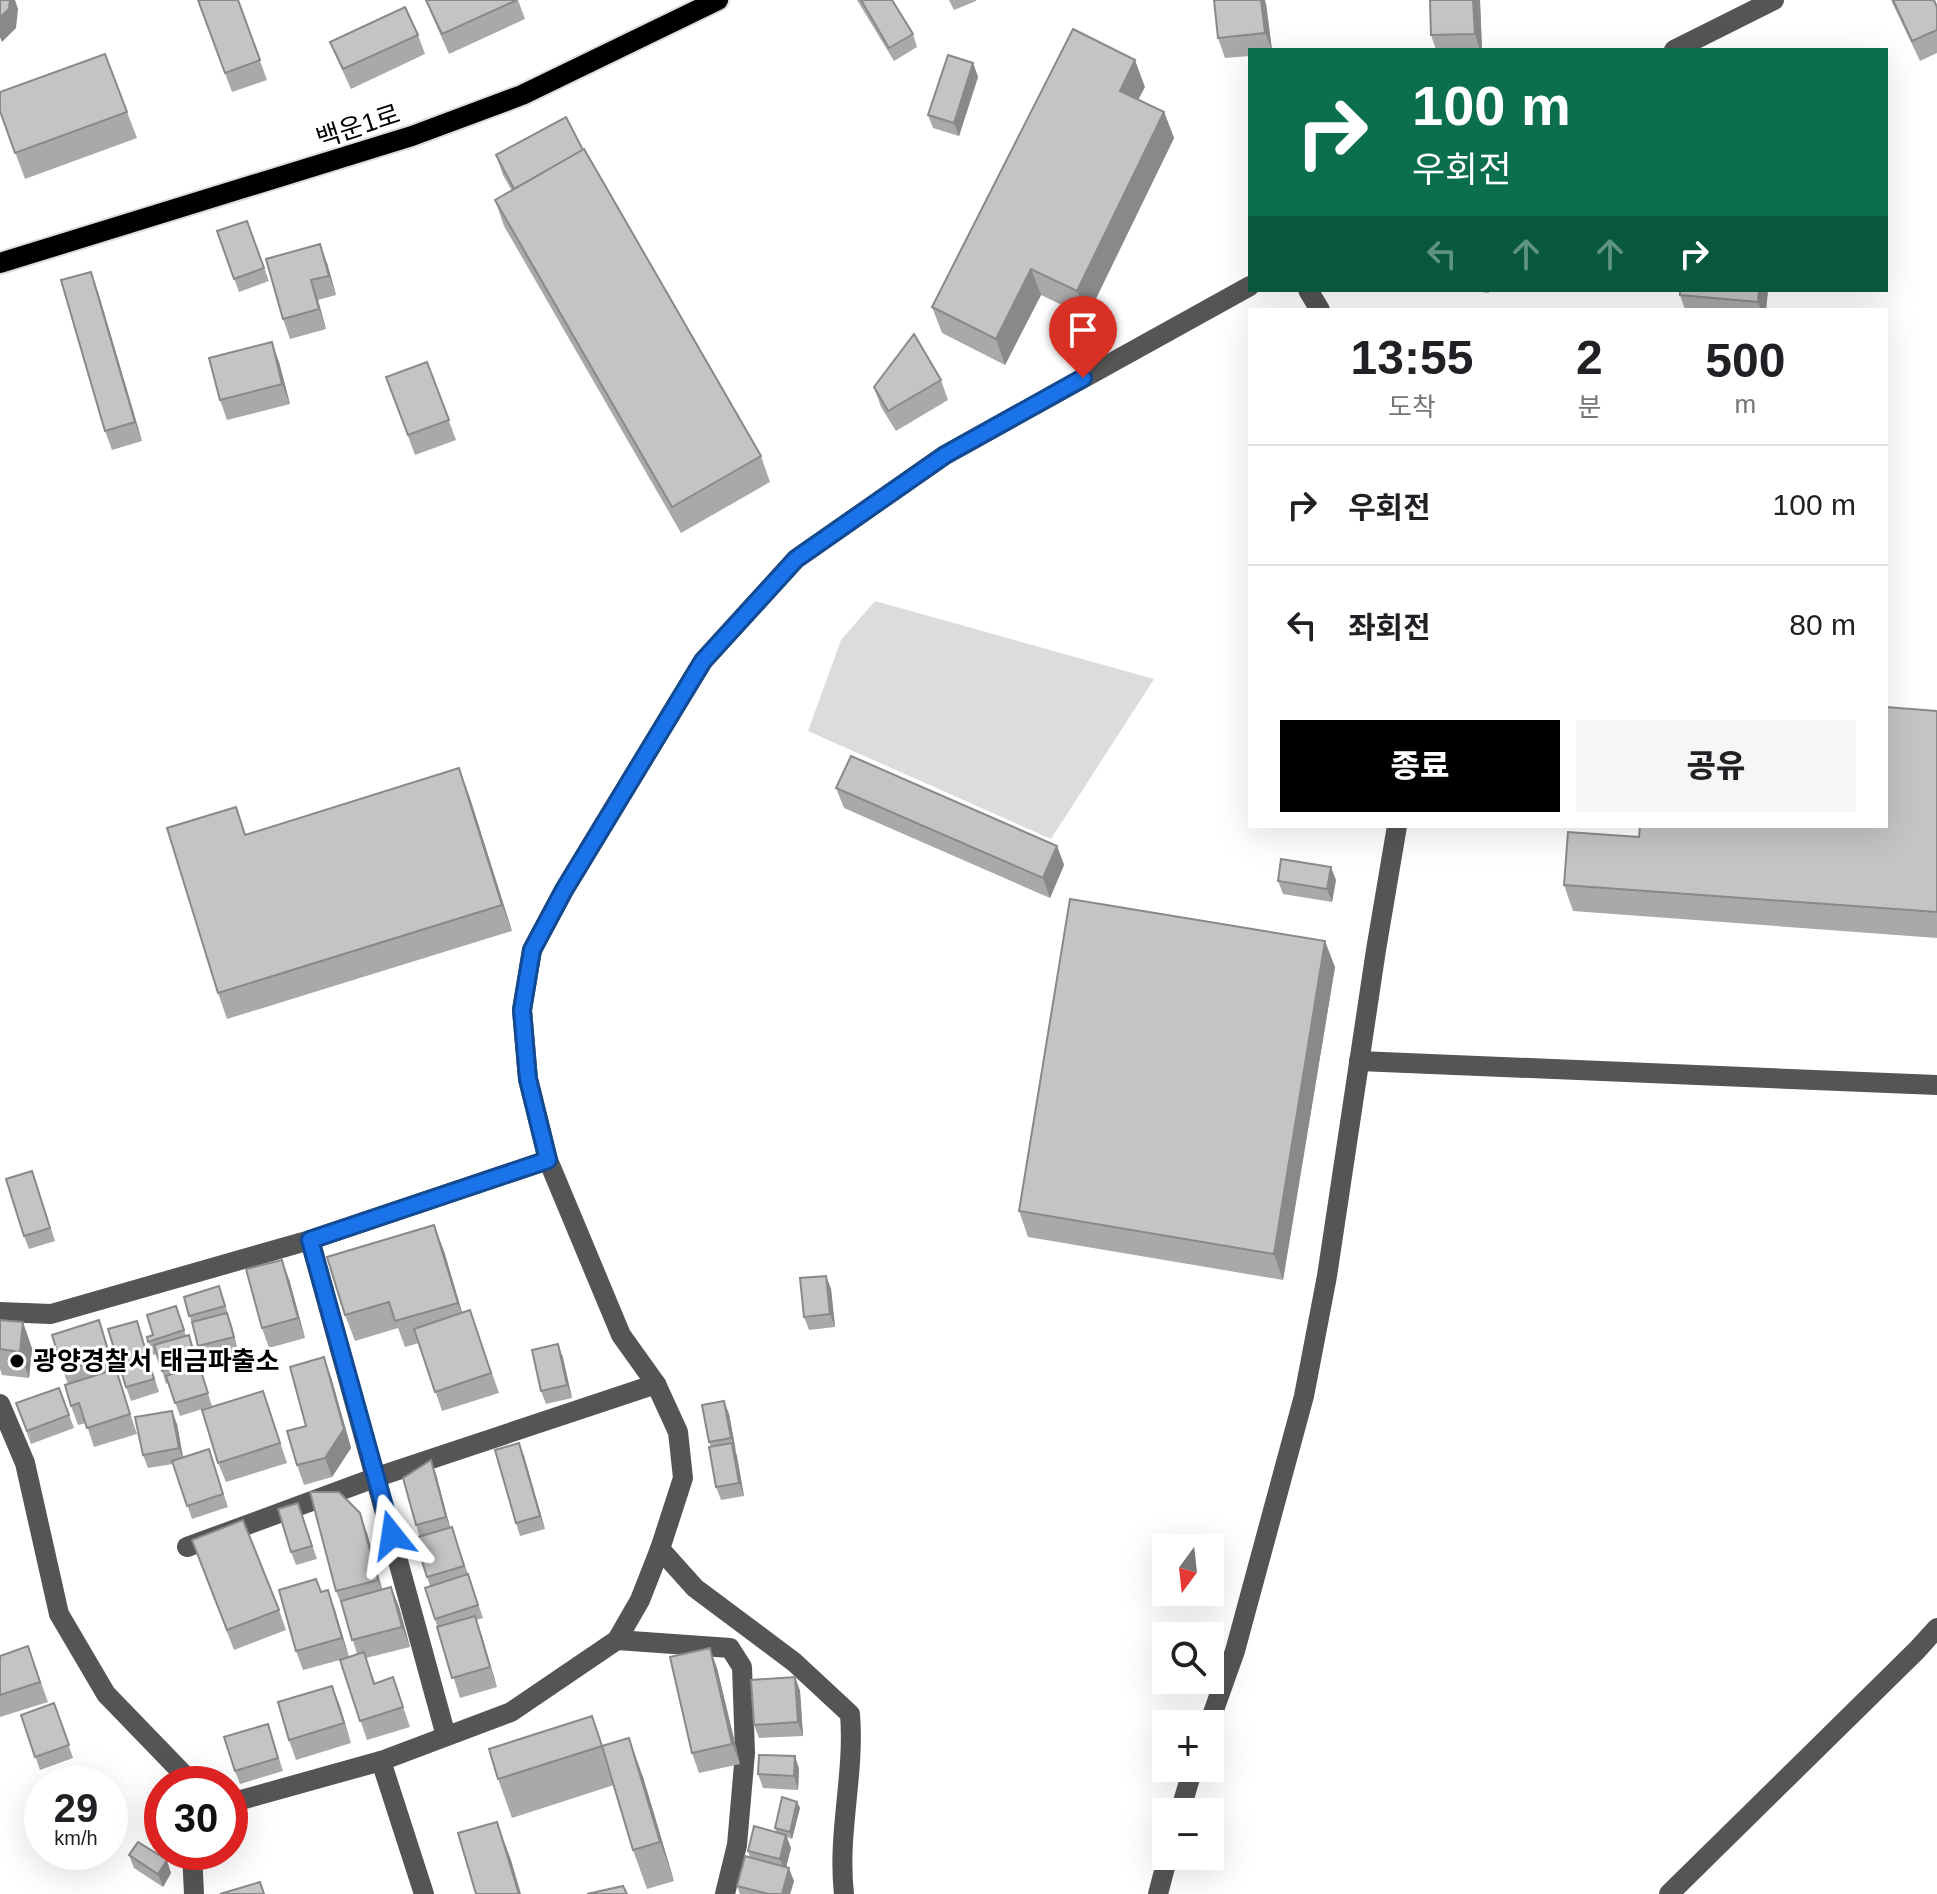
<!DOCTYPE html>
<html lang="ko">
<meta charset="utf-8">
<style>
:root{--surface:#fff;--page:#f6f6f6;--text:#202124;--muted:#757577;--line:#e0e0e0;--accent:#000}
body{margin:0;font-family:Helvetica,"Noto Sans KR",sans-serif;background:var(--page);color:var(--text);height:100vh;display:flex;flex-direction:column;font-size:30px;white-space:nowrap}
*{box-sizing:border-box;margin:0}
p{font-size:26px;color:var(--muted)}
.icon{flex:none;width:44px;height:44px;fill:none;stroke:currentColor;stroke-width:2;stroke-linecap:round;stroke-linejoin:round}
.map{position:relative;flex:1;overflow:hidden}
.details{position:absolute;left:1248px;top:308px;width:640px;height:520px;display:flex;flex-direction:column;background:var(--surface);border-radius:0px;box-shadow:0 8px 32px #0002}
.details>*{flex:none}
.top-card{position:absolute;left:1248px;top:48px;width:640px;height:244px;border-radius:0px;box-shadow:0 8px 32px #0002;background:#0b6e4f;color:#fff;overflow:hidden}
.needle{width:52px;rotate:195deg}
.tools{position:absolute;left:1152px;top:1534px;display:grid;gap:16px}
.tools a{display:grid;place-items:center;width:72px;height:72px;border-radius:0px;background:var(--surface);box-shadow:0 8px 32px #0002;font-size:40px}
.speed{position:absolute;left:24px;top:1766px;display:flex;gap:16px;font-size:40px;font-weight:700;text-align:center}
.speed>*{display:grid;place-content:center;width:104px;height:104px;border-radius:50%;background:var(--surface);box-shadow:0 8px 32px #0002;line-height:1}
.speed small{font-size:20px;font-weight:400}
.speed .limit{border:12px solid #d22;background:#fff;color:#111}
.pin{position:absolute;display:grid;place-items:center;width:68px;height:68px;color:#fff;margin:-82px -34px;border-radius:50% 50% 50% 0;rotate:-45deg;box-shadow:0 0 8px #0007}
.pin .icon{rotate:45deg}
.me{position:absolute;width:88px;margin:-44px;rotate:345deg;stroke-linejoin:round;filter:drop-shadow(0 0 6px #0008)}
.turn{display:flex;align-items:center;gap:28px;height:168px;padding:0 32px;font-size:36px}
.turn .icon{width:104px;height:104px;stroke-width:2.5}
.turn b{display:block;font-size:56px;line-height:68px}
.lanes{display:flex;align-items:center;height:76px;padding:0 32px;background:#0003;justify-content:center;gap:40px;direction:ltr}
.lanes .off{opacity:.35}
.eta{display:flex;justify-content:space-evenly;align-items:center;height:136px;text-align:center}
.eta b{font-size:48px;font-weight:800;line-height:56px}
.button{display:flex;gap:16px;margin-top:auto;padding:16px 32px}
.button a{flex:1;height:92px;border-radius:0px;background:var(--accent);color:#fff;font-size:32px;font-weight:800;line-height:92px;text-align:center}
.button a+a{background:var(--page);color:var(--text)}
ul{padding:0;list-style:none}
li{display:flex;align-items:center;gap:24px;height:120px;padding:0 32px;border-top:2px solid var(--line)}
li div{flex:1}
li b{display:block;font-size:30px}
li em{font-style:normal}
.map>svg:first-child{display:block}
</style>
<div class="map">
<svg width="1937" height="1894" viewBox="0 0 1937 1894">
<rect width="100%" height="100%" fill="#fff"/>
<path fill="#dcdcdc" d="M875,601L1154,679L1051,839L808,731L841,640Z"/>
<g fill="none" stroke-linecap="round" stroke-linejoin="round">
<g stroke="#dbdbdb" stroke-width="24">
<path id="major" d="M0,263L412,136L522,95L718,0"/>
</g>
<g stroke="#555" stroke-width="20">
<path d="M1674,50L1774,0"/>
<path d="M1308,290L1320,310"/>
<path d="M1359,1061L1937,1085"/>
<path d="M310,1240L446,1736"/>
<path d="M0,1312L51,1314L310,1240L548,1160L528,1079L522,1010L532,950L564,890L703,661L796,559L945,455L1250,286"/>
<path d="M0,1404L25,1463L59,1614L106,1694L193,1784"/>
<path d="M187,1547L377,1477L656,1384"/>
<path d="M660,1549L695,1588L794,1662L850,1714C855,1774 837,1834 844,1894"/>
<path d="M617,1640L730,1648L742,1667L745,1753L737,1845L725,1894"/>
<path d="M1209,1724L1235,1651L1304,1396L1327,1276L1376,950L1397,826"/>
<path d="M381,1761L424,1894"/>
<path d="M230,1803L381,1761L511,1712L617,1640L640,1600L660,1549L683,1478L678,1432L656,1384L621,1335L548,1160"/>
<path d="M1180,1812L1193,1768"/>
<path d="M192,1852L194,1894"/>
<path d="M1158,1894L1168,1856"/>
<path d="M1669,1894L1917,1650L1937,1628"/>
</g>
<use href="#major" stroke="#000" stroke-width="20"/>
</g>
<g fill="#a9a9a9">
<path d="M198,0H238L267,80L232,92Z"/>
<path d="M425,0H518L525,19L449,54Z"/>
<path d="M857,0H892L913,34L917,47L894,61Z"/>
<path d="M949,0H976V1L954,10Z"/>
<path d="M1480,0L1482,50H1436L1431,35Z"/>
<path d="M1891,0H1934L1937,7V53L1920,61Z"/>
<path d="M1266,4L1272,50H1250V56L1225,58L1218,38Z"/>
<path d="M418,35L425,54L351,89L338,61L330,42Z"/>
<path d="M973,63L978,77L959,136L933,128L928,115Z"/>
<path d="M1145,87L1138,99L1164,112L1174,138L1087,317L1041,295L1005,365L942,333L932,307Z"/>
<path d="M0,111L127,112L137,138L25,179Z"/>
<path d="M583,150L761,456L770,482L681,533L504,226L495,200L512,191L503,175L496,155Z"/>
<path d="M247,221L269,281L239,292L217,231Z"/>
<path d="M266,259L327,263L336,295L318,300L326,329L290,339L283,319Z"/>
<path d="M1464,290H1489V293Z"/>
<path d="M1680,290H1768L1766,310H1685L1680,295Z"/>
<path d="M98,292L142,441L112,450L105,431Z"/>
<path d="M279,362L290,404L227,420L220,400Z"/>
<path d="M427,362L456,440L415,455L386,377Z"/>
<path d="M941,380L948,400L896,431L881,407L874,387Z"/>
<path d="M1937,711V938L1573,911L1564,885L1639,837Z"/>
<path d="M836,788L1057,846L1064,865L1050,898L844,808Z"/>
<path d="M469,795L512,931L227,1019L218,993L246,834Z"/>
<path d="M1336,880L1332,902L1283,894L1278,881Z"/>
<path d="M1335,967L1283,1280L1028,1237L1019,1211Z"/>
<path d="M37,1185L55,1241L29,1249L24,1236Z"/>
<path d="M444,1251L462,1313L470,1310L499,1393L442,1411L419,1343L405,1347L398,1328L355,1341L345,1315Z"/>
<path d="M826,1276L831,1289L835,1327L809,1330L804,1317Z"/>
<path d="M289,1279L305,1338L269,1348L262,1328Z"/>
<path d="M184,1297L224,1300L238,1351L203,1360Z"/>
<path d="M176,1306L186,1336L189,1335L212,1406L180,1416L168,1383L166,1384L157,1354L153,1355L147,1337L153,1335Z"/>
<path d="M0,1320L32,1348L29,1378L2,1375L0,1369Z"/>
<path d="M99,1320L137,1434L94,1447L86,1423L78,1425L71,1406L68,1384L63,1371Z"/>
<path d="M137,1321L159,1392L131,1401L126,1387Z"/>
<path d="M558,1344L563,1358L572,1398L546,1404L541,1391Z"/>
<path d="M331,1377L351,1448L332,1477L304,1485L297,1465L306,1426Z"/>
<path d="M59,1388L74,1428L31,1444L16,1403Z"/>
<path d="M263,1391L287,1463L226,1482L218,1463Z"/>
<path d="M724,1401L729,1414L744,1496L721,1500L716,1487L711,1447L709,1442Z"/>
<path d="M177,1424L183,1458L209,1449L228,1507L192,1519L173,1464L148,1468L143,1455Z"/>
<path d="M524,1456L545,1529L520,1536L516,1523Z"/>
<path d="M436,1474L450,1527H452L483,1618L476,1620L497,1687L460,1698L425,1588L430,1586L427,1577L420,1537L416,1525Z"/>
<path d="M298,1503L317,1559L296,1565L291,1552Z"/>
<path d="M367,1533L382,1590L391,1587L399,1607L410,1647L366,1658L375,1683L393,1677L410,1727L367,1740L340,1660L303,1670L296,1651L335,1610L349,1657L357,1654L344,1611L336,1591Z"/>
<path d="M199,1560L279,1610L286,1630L234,1650Z"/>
<path d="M28,1646L48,1702L0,1717V1656Z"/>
<path d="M717,1668L740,1764L699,1773L692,1753Z"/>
<path d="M795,1677L800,1691L803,1736L759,1738L754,1725Z"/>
<path d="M332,1686L351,1743L296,1760L289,1740Z"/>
<path d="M54,1703L73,1758L40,1770L21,1715Z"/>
<path d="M268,1724L283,1771L240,1784L235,1771Z"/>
<path d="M603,1746L643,1777L674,1881L647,1889L633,1850L614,1785L512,1818L498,1779Z"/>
<path d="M795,1756L799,1769L798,1790L763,1788L758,1774Z"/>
<path d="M797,1802L800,1808L792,1839L787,1837L791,1848L786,1867L794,1881L790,1894H740L737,1886L750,1858L748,1851L776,1832L775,1828Z"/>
<path d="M129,1855L171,1873L163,1887L134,1868Z"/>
</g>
<g fill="#898989">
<path d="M10,0H15L18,9L16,28L2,42L0,37V17Z"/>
<path d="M1261,0H1265L1266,4L1272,50L1265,33Z"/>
<path d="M1473,0H1480L1482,50H1480L1475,34Z"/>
<path d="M1135,60L1145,87L1129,117L1120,91Z"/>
<path d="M973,63L978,77L959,136L954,123Z"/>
<path d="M1164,112L1174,138L1087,317L1077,291Z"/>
<path d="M320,244L327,263L336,295L329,276Z"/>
<path d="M1031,269L1041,295L1005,365L996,339Z"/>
<path d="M91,272L98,292L142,441L135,422Z"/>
<path d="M311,280L318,300L326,329L319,309Z"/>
<path d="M1759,290H1768L1766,310H1761L1758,302Z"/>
<path d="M272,342L279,362L290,404L282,384Z"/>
<path d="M459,768L469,795L512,931L502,905Z"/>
<path d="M1057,846L1064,865L1050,898L1043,878Z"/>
<path d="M1331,867L1336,880L1332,902L1327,889Z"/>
<path d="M1325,941L1335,967L1283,1280L1274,1254Z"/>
<path d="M434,1225L444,1251L467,1329L458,1303Z"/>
<path d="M282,1260L289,1279L305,1338L298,1318Z"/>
<path d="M826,1276L831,1289L835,1327L830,1314Z"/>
<path d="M227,1313L232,1326L238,1351L234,1337Z"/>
<path d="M23,1322L32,1348L29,1378L20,1352Z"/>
<path d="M558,1344L563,1358L572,1398L567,1385Z"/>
<path d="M324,1357L331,1377L351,1448L332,1477L325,1458Z"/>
<path d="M724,1401L729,1414L736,1451L731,1438Z"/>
<path d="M172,1411L177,1424L184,1462L179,1448Z"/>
<path d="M519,1443L524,1456L545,1529L540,1516Z"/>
<path d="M732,1443L737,1456L744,1496L739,1483Z"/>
<path d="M431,1460L436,1474L451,1531L446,1517Z"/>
<path d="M360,1513L367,1533L385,1600L378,1580Z"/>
<path d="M391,1587L399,1607L410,1647L402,1627Z"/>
<path d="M328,1590L335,1610L349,1657L342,1638Z"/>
<path d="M475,1616L482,1636L497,1687L490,1667Z"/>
<path d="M710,1648L717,1668L740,1764L732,1744Z"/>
<path d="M795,1677L800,1691L803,1736L798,1722Z"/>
<path d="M332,1686L340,1706L351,1743L344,1723Z"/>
<path d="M629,1738L643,1777L674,1881L660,1842Z"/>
<path d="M795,1756L799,1769L798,1790L794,1776Z"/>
<path d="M797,1802L800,1808L792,1839L790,1832Z"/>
<path d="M497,1822L511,1860L521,1894H519Z"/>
<path d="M786,1835L791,1848L785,1872L780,1859Z"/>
<path d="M167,1860L171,1873L163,1887L158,1874Z"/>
<path d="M789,1868L794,1881L790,1894H782Z"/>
</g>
<g fill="#c4c4c4" stroke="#898989" stroke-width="2">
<path d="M0,0H10L9,9L0,17Z"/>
<path d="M198,0H238L260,60L225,73Z"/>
<path d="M426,0H517L442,34Z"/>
<path d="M861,0H892L913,34L889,48Z"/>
<path d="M1214,0H1261L1265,33L1218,38Z"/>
<path d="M1430,0H1473L1475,34L1431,35Z"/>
<path d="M1893,0H1934L1937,7V30L1912,41Z"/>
<path d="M405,7L418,35L343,69L330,42Z"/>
<path d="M1073,29L1135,60L1120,91L1164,112L1077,291L1031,269L996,339L932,307Z"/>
<path d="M105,54L127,112L15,153L0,111V92Z"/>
<path d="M948,55L973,63L954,123L928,115Z"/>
<path d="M566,117L583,150L514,189L496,155Z"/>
<path d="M584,149L761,456L672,507L495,200Z"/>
<path d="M247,221L264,268L234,279L217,231Z"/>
<path d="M320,244L329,276L311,280L319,309L283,319L266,259Z"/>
<path d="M91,272L135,422L105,431L61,280Z"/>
<path d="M1680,290H1759L1758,302L1680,295Z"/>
<path d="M914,334L941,380L888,411L874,387Z"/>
<path d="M272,342L282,384L220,400L209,358Z"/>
<path d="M427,362L449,420L408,435L386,377Z"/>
<path d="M1886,707L1937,711V912L1564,885L1568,832L1639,837L1640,826H1886Z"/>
<path d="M851,756L1057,846L1043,878L836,788Z"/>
<path d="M459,768L502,905L218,993L167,828L236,807L245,835Z"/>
<path d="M1281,859L1331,867L1327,889L1278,881Z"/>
<path d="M1070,899L1325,941L1274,1254L1019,1211Z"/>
<path d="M32,1171L50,1228L24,1236L6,1179Z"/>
<path d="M434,1225L458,1303L395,1321L389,1302L345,1315L327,1257Z"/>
<path d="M282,1260L298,1318L262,1328L246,1269Z"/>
<path d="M826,1276L830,1314L804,1317L800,1278Z"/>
<path d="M219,1286L225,1306L189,1316L184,1297Z"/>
<path d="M176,1306L184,1330L148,1342L147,1337L153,1335L147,1315Z"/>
<path d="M470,1310L491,1373L435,1392L414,1329Z"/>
<path d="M227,1313L234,1337L198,1346L192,1322Z"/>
<path d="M0,1320L23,1322L20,1352L0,1349Z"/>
<path d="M99,1320L110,1357L63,1371L52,1335Z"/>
<path d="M137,1321L154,1379L126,1387L108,1329Z"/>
<path d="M189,1335L196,1361L162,1371L154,1345Z"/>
<path d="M558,1344L567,1385L541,1391L532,1350Z"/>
<path d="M324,1357L344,1429L325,1458L297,1465L287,1431L306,1426L290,1367Z"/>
<path d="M199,1365L208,1393L175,1403L166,1376Z"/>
<path d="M116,1369L130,1414L87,1428L79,1403L71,1406L65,1385Z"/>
<path d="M59,1388L69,1415L27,1431L16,1403Z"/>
<path d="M263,1391L280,1443L218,1463L202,1410Z"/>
<path d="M724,1401L731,1438L709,1442L702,1405Z"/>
<path d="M172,1411L179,1448L143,1455L135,1417Z"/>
<path d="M519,1443L540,1516L516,1523L495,1450Z"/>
<path d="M732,1443L739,1483L716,1487L709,1447Z"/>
<path d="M209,1449L223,1494L187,1506L172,1461Z"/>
<path d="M431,1460L446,1517L416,1525L403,1478Z"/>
<path d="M310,1492H339L360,1513L378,1580L336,1591Z"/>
<path d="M298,1503L312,1546L291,1552L278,1509Z"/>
<path d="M243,1520L279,1610L227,1630L192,1540Z"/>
<path d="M452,1527L464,1566L427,1577L415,1538Z"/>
<path d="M468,1574L478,1605L435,1619L425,1588Z"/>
<path d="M316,1579L321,1592L328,1590L342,1638L296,1651L279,1590Z"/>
<path d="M391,1587L402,1627L352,1640L341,1601Z"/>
<path d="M475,1616L490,1667L452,1678L437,1627Z"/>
<path d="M28,1646L40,1682L0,1695V1656Z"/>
<path d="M710,1648L732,1744L692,1753L670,1657Z"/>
<path d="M364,1652L374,1684L393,1677L403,1707L360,1721L340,1660Z"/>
<path d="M795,1677L798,1722L754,1725L751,1680Z"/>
<path d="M332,1686L344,1723L289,1740L278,1702Z"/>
<path d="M54,1703L69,1745L35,1757L21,1715Z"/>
<path d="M592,1716L602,1746L498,1779L489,1749Z"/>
<path d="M268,1724L278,1758L235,1771L224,1737Z"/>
<path d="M629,1738L660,1842L633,1850L602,1746Z"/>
<path d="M759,1755L795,1756L794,1776L758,1774Z"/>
<path d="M782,1797L797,1802L790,1832L775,1828Z"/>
<path d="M497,1822L519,1894H476L458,1833Z"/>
<path d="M754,1826L786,1835L780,1859L748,1851Z"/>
<path d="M138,1842L167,1860L158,1874L129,1855Z"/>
<path d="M745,1856L789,1868L782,1894H769L737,1886Z"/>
<path d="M260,1882L264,1894H220Z"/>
<path d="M623,1886L627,1894H587Z"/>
</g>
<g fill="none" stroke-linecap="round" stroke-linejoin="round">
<g stroke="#114b97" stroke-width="20">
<path id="route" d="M392,1535L310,1240L548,1160L528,1079L522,1010L532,950L564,890L703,661L796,559L945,455L1083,378"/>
</g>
<use href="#route" stroke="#1a73e8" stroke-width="14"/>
</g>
<circle fill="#000" stroke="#fff" stroke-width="3" cx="17" cy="1361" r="8"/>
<g text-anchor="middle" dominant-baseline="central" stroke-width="6" stroke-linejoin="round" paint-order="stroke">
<g font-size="26" fill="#000" stroke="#fff">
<text transform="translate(358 126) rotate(-18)">백운1로</text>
</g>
<g font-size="26" font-weight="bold" fill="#000" stroke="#fff" text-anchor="start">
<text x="33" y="1361">광양경찰서 태금파출소</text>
</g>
</g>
</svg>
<div class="tools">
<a><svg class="needle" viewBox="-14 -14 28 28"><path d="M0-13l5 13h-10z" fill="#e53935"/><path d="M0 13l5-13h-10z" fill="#757577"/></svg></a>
<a><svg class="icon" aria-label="search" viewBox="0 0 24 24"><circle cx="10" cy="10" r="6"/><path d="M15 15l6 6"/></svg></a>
<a>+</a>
<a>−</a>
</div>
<div class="speed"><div>29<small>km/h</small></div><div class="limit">30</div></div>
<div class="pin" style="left:1083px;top:378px;background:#d93025"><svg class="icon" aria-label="arrive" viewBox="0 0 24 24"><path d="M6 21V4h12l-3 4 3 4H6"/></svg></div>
<svg class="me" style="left:392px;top:1535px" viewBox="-20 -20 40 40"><path d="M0-17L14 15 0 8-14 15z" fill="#1a73e8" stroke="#fff" stroke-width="4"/></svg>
<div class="top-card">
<div class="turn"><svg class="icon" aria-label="right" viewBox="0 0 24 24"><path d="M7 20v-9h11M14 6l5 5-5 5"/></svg><div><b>100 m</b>우회전</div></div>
<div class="lanes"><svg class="icon off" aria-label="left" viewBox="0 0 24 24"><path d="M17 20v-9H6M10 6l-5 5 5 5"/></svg><svg class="icon off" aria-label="ahead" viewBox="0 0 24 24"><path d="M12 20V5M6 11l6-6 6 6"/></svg><svg class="icon off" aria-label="ahead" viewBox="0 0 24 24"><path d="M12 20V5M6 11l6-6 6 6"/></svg><svg class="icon" aria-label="right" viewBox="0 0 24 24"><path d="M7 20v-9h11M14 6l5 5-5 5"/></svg></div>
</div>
<section class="details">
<div class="eta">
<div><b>13:55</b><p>도착</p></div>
<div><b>2</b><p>분</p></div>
<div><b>500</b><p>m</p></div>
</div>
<ul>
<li><svg class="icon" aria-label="right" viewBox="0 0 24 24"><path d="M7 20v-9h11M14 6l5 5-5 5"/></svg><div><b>우회전</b></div><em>100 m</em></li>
<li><svg class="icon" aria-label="left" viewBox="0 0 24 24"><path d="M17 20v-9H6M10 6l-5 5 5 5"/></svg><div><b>좌회전</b></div><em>80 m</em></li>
</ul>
<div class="button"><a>종료</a><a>공유</a></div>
</section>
</div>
